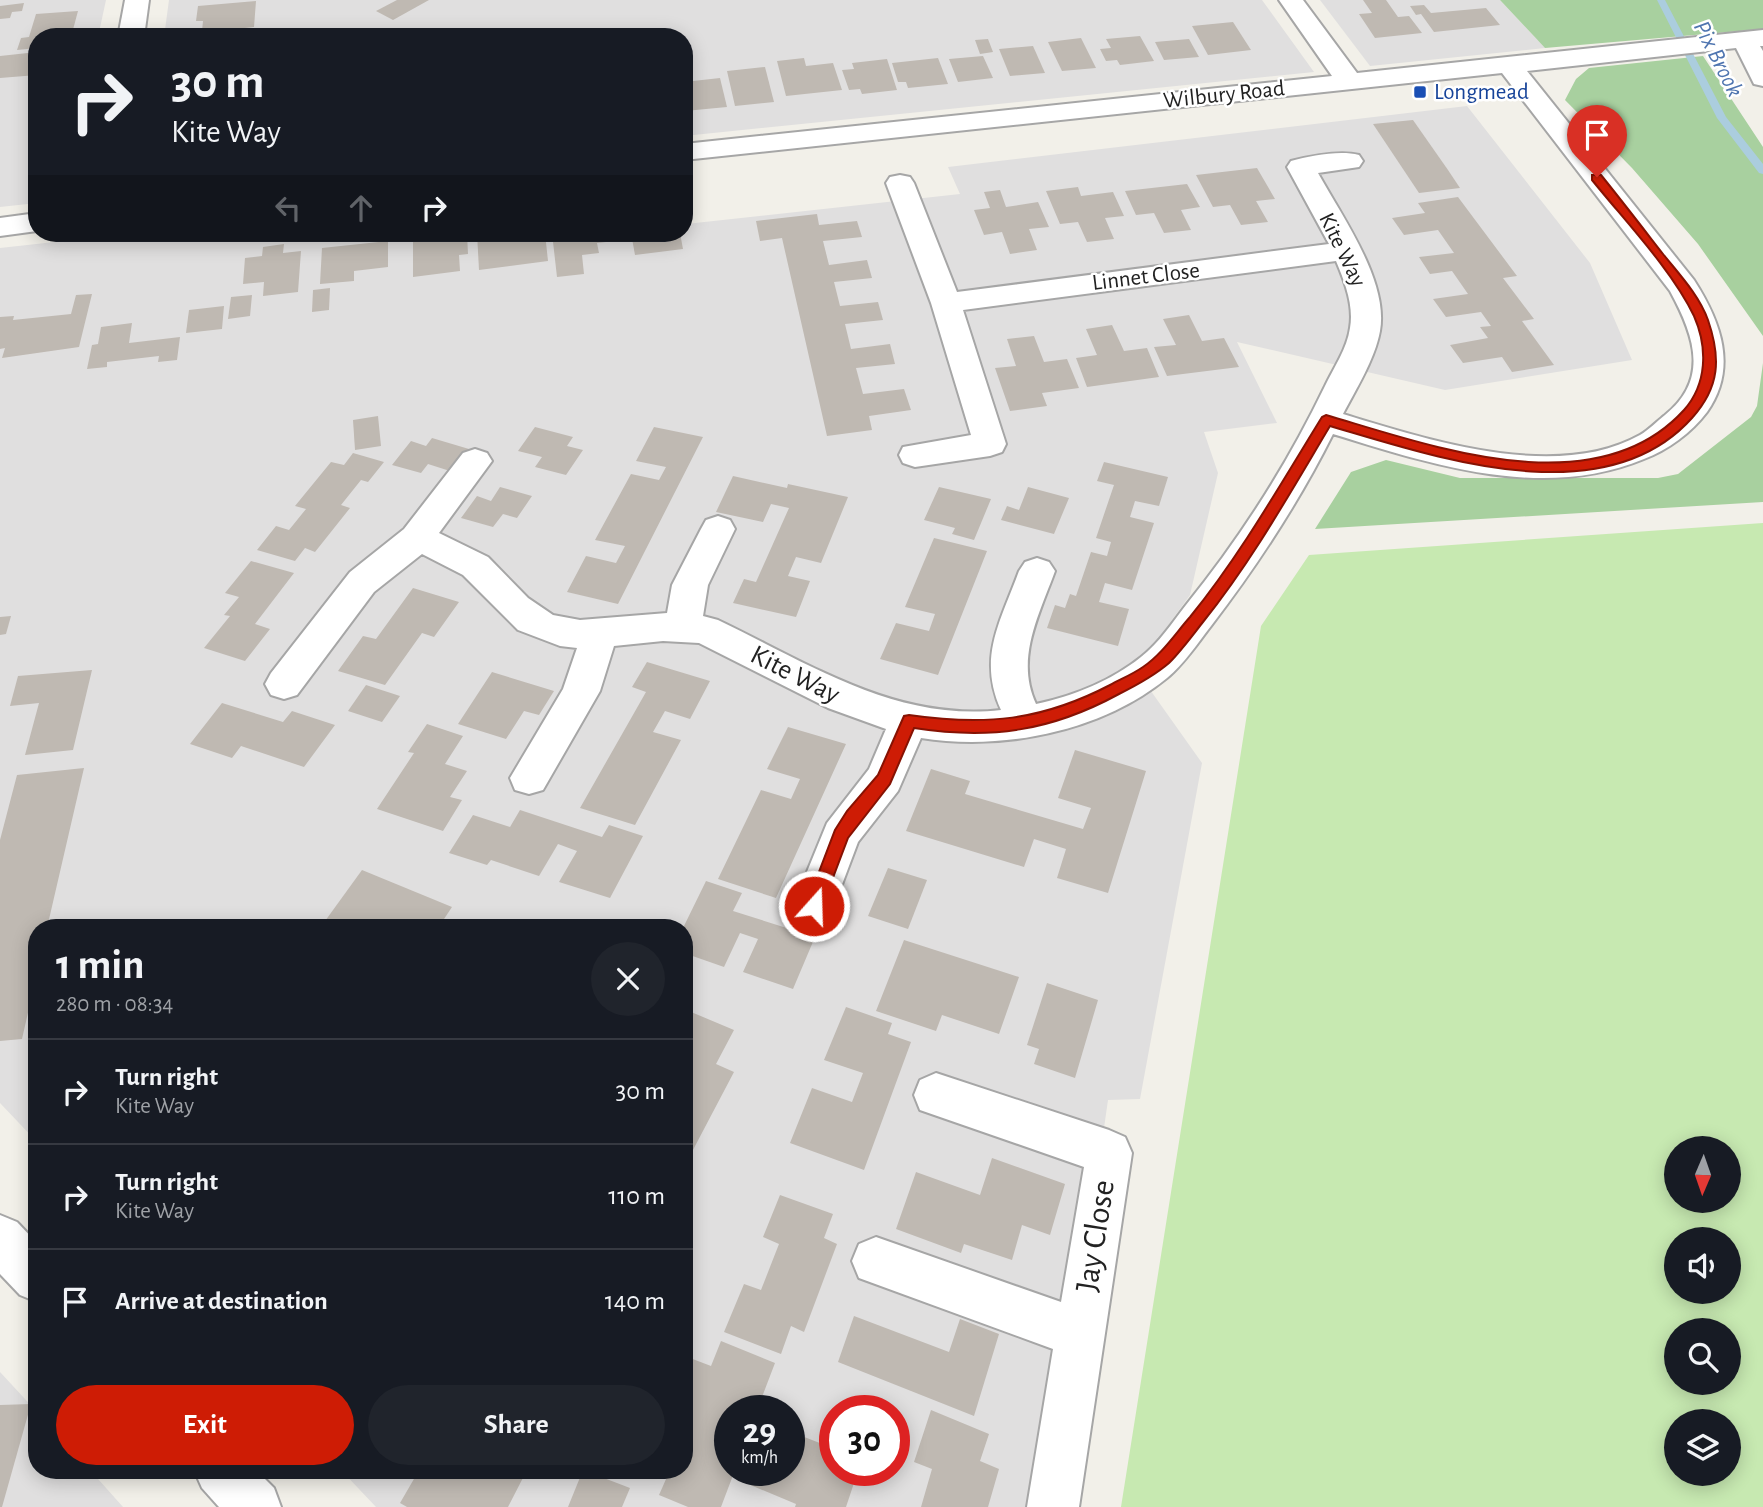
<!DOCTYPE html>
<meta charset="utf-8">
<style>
:root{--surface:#171b24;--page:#20242c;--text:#f1f3f6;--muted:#9ea1a6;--line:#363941;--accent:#ce1c05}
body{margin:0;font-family:"Alegreya Sans",sans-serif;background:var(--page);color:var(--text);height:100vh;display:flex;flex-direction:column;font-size:26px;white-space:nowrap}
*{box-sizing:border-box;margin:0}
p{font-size:23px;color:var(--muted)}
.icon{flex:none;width:38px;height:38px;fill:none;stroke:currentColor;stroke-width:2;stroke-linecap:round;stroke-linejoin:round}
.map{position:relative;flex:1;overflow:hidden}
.drawer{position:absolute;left:28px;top:919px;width:665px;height:560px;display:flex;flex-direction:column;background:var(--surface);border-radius:28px;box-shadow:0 4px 18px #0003}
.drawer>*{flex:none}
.top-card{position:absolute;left:28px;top:28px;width:665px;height:214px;border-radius:28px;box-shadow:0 4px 18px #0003;background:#171b24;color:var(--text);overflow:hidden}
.needle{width:46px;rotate:182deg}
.fabs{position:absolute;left:1664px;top:1136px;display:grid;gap:14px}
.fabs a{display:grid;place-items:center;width:77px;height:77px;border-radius:50%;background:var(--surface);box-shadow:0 4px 18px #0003;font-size:35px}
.speed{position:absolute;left:714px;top:1395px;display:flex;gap:14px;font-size:35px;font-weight:700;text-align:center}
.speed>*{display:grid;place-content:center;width:91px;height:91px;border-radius:50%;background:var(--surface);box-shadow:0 4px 18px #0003;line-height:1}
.speed small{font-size:18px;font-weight:400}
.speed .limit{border:10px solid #d22;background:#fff;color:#111}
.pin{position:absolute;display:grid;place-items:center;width:60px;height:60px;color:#fff;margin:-72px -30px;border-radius:50% 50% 50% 0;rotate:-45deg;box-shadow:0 0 7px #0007}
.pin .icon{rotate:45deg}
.me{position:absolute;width:77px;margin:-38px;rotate:20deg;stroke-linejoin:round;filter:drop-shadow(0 0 5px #0008)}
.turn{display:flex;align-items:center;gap:24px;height:147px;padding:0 28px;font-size:32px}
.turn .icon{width:91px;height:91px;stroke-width:2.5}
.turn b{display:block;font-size:49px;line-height:60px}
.lanes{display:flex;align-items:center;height:66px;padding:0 28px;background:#0003;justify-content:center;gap:35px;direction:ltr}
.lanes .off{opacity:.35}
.round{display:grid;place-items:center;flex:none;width:74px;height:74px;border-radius:37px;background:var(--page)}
.headline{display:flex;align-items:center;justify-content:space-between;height:119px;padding:0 28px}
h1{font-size:42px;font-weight:700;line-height:52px}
.action{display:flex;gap:14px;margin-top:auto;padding:14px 28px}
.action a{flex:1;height:80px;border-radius:42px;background:var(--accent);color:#fff;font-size:28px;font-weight:700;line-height:80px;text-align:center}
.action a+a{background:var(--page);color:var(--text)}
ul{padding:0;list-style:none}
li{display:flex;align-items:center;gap:21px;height:105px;padding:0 28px;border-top:2px solid var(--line)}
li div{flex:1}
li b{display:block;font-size:26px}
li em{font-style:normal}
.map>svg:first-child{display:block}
</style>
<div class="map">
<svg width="1763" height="1507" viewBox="0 0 1763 1507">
<rect width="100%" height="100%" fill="#f2f0e9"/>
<g fill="#e0dfdf" fill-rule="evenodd">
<path d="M0,0H106L98,37H37V203L0,207Z"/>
<path d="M169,0H1262L1314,72L684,136V37H164Z"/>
<path d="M1320,0H1500L1545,48L1370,66Z"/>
<path d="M1467,106L1590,263L1632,360L1445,390L1237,342L1277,423L1204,432L1218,473L1190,595L1136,670L1202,763L1140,1099L1108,1100L1050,1507H376L341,1470H684V928H37V1142L0,1103V248L136,233H684V217L686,224L960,194L948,167ZM730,1410H789V1470H730ZM835,1410H894V1470H835Z"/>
<path d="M0,1372L37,1412V1470H90L123,1507H0Z"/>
</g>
<path fill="#c7e9b1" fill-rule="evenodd" d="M1763,523V1507H1121L1261,626L1309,555ZM1676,1148H1729V1200H1676ZM1676,1239H1729V1292H1676ZM1676,1330H1729V1382H1676ZM1676,1421H1729V1474H1676Z"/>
<g fill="#a8d09f">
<path d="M1500,0H1763V29L1545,48Z"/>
<path d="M1703,56L1763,147V336L1698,244L1632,168L1565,100L1576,79L1589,68Z"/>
<path d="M1763,363V502L1315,529L1351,472L1386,460L1460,478H1658L1678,474L1751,417L1757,406Z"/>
</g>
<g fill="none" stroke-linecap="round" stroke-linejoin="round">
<path fill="#abcdde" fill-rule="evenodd" d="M1657,0H1665L1726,117L1763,164V174L1759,173L1717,118Z"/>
</g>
<g fill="#bfb9b2">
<path d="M397,0H429L393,20L376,11Z"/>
<path d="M1363,0H1386L1398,17L1409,16L1422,33L1375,38L1359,14L1372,13Z"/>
<path d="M256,1L254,27L236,29L235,37H194L195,32L202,31L203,21H196L198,6Z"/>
<path d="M24,3L22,11L12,12L10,18L0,19V6Z"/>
<path d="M1424,5L1431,13L1486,8L1500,25L1434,32L1421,14L1416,15L1410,6Z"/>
<path d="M78,11L71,37H37V48L17,50L21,38L29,37L36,14Z"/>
<path d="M1233,22L1251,50L1208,55L1192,26Z"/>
<path d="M1140,36L1154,61L1120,65L1117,60L1106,61L1100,49L1111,48L1106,39Z"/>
<path d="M1081,38L1096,68L1062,71L1048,42Z"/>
<path d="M988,39L993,52L980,54L975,40Z"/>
<path d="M1189,39L1199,57L1164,60L1155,42Z"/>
<path d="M1033,46L1045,73L1010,76L999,49Z"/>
<path d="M37,52V75L0,78V56Z"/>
<path d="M983,56L993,78L958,82L949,59Z"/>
<path d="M804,58L806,66L833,63L842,90L786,96L777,61Z"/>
<path d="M938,58L948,84L908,88L906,82H898L892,63Z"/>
<path d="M887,59L897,90L862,94L860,89L849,90L842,70L854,69L852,63Z"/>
<path d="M765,67L774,102L735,106L727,71Z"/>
<path d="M720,78L727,107L685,111L684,82Z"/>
<path d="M1413,120L1448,170L1460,188L1419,193L1373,124Z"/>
<path d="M1257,168L1275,199L1256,201L1268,222L1241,225L1230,205L1213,207L1196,175Z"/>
<path d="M1187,184L1200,207L1181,210L1191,230L1164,233L1154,213L1136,215L1125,191Z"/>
<path d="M1078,187L1081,196L1113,192L1124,216L1105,218L1114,239L1087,242L1078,222L1060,224L1046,191Z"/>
<path d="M1000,190L1006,207L1038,202L1049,227L1029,229L1037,250L1010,254L1002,232L984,235L974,210L990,208L984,192Z"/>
<path d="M1458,197L1517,276L1503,278L1534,319L1522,321L1554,365L1512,372L1502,357L1463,363L1450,345L1488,338L1480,327L1491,326L1481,312L1446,317L1433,299L1468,294L1452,271L1430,274L1419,257L1454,253L1438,230L1404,235L1392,218L1425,213L1418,203Z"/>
<path d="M817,214L819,225L857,221L862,237L823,241L829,265L867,260L872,278L834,282L840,306L878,302L883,320L845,324L851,349L890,344L895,364L856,368L863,394L904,389L911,410L869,416L872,430L827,436L782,238L760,241L756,221Z"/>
<path d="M467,233L468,254L459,255L460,271L413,277V239Z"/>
<path d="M477,233H545L548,261L479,270Z"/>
<path d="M552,233H614L615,241L597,243L599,253L582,255L584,274L557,277Z"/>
<path d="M631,233H680L683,249L635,255Z"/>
<path d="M388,241V267L354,271V281L320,284L322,248Z"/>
<path d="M284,244L283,253L301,251L298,292L263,296L264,282L243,284L245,258L262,256L263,247Z"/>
<path d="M330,288L329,310L312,312L313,290Z"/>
<path d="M92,294L79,347L2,358L5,348L0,349V317L14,316L13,320L71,314L76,295Z"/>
<path d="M252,295L250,316L228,319L231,297Z"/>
<path d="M224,306L222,329L186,333L189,310Z"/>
<path d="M1189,315L1202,341L1224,338L1239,367L1167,376L1154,347L1176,345L1163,319Z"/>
<path d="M132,323L129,343L180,337L177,360L158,362L159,356L107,362V367L87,369L92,345L98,344L101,327Z"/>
<path d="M1112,325L1124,351L1147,348L1159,377L1087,387L1076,358L1097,355L1086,329Z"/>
<path d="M1034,336L1044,362L1067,359L1079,388L1042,393L1047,406L1010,411L995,368L1016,366L1007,339Z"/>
<path d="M378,416L381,446L355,450L353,420Z"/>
<path d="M535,427L573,437L567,446L583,450L566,475L535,467L542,457L518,451Z"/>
<path d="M654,427L703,437L618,604L567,592L586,556L616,563L625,546L595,540L631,474L659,480L666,467L636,461Z"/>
<path d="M432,438L469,449L453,472L428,464L421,473L392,465L411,441L426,446Z"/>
<path d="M353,453L384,462L368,482L361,480L341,505L350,508L315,552L305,548L295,561L257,550L276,526L289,530L306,509L295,506L331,462L344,465Z"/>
<path d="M1104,462L1168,477L1159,506L1135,501L1130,517L1154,523L1132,590L1105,583L1099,602L1129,609L1118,646L1047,628L1055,605L1065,608L1070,594L1076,596L1091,552L1107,556L1111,542L1096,538L1114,485L1097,481Z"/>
<path d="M733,476L787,488L788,484L848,497L821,563L796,557L788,576L810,581L796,617L733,603L744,579L756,582L789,508L771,504L763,522L716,512Z"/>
<path d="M500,487L532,496L517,518L503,514L493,527L461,518L477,496L491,501Z"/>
<path d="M939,487L991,499L974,540L952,534L955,528L924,520Z"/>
<path d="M1028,487L1069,498L1054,534L1001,520L1007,506L1019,510Z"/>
<path d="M934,538L987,551L938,675L880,659L896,623L929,631L935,614L905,607Z"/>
<path d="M251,561L294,573L255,624L270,629L245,661L204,648L230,616L224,615L239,597L225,593Z"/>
<path d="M413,588L459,602L434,637L422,633L385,685L338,671L363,636L376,639Z"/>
<path d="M11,616L6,634L0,635V617Z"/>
<path d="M647,662L710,681L690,719L665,711L653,732L681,740L635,825L580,808L646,692L632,687Z"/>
<path d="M92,670L73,750L25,755L39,703L10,706L18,676Z"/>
<path d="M492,672L554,691L539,715L524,711L506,739L458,724Z"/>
<path d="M366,685L400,696L382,722L348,711Z"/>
<path d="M222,703L283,722L292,711L335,725L304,767L241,746L232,758L190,744Z"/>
<path d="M427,724L463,736L445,764L467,771L450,797L462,800L443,831L377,809L414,753L408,752Z"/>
<path d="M788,727L846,744L776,898L718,879L761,790L791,799L800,779L767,769Z"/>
<path d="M1075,750L1146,771L1108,893L1057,878L1066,849L1034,839L1024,867L906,831L931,769L970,781L965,794L1083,829L1091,808L1058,798Z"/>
<path d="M84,768L47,928H37V973L22,1039L0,1041V840L17,775Z"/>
<path d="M520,810L602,837L609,825L643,836L610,898L559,882L577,851L558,844L539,876L491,860L487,865L449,853L473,815L510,827Z"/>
<path d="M888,868L927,880L908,929L868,916Z"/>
<path d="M362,870L452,907L438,928H320Z"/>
<path d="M706,881L742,893L733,911L815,937L793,989L743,972L758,939L740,933L724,967L684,953L683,928Z"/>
<path d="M904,940L1019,977L999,1034L942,1015L936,1031L876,1011Z"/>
<path d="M1047,983L1098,1000L1075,1078L1034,1064L1039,1049L1027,1045Z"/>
<path d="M846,1007L892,1023L888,1034L911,1042L864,1170L790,1143L812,1088L852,1102L863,1073L824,1060Z"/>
<path d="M684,1009L734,1030L716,1064L734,1072L684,1167Z"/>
<path d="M992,1158L1065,1184L1050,1235L1022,1225L1012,1260L964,1244L961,1253L896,1229L916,1172L980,1195Z"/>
<path d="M780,1195L833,1214L824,1238L837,1244L804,1332L791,1326L781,1354L724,1332L744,1284L761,1290L779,1244L763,1237Z"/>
<path d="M854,1316L949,1352L960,1319L999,1334L974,1416L838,1362Z"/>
<path d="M721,1341L775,1363L757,1410L741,1405L739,1410H730V1435L722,1456L730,1459V1470H735L721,1507H688L659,1495L670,1470H684V1373L690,1358L711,1366Z"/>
<path d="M31,1404L2,1507H0V1405Z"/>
<path d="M931,1410L989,1434L980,1461L999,1469L988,1507H921L932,1469L914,1462Z"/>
<path d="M789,1431L835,1449L831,1471L855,1480L846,1507H795L796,1504L748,1484L753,1470H789Z"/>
<path d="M414,1470H527L508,1507H407L400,1503L418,1472Z"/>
<path d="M583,1470L630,1488L622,1507H568Z"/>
</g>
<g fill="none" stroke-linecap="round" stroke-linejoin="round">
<g stroke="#a6a6a6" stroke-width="4">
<g id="minor">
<path d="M125,0H149L144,37H118Z"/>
<path d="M1279,0H1303L1357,73L1763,30V46H1760L1763,51V86L1754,84L1736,48L1527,71L1694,280C1721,322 1738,368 1707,412C1691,433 1668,450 1644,459C1543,501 1433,465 1333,434C1299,502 1257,566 1211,626C1197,644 1184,664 1167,678C1101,732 1002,751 921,738L898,791L858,842L829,919L814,924L799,919L793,906L827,823L869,769L886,729L828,708L699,643L663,641L614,646L600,691L543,790L529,794L515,790L510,778L563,689L577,648L560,646L518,630L463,575L422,554L374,592L297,695L284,699L271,695L265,684L271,673L350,572L404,529L463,453L475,449L487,453L492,461L439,533L488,557L528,598L553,615L580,620L667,613L672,585L701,529L706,520L718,516L730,520L735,529L708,585L703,616L718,620C808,663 896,722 1001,710C977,657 1001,621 1019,571L1025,562L1037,558L1049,562L1055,571C1039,615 1015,659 1036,704C1073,696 1111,681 1141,657C1159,643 1172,623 1186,605C1241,537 1287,465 1325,386C1334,367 1347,349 1350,328C1354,306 1345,282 1336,261L963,310L1006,444L1002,452L990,456L915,467L903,463L899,455L903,447L971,435L931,303L886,183L890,177L900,175L910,177L914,183L957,292L1329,244L1287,167L1291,161C1311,156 1339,150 1359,155L1363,161L1359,167L1318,173C1341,215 1389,281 1380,331C1375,359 1356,389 1343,414C1429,440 1556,482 1640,435C1649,430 1657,421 1665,415C1710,379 1694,335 1670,291L1502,73L684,160V144L1332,76Z"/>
<path d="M37,213V231L0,236V218Z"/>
<path d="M936,1073L1109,1130L1125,1137L1132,1153L1079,1507H1027L1053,1349L859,1278L852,1261L859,1244L876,1237L1061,1302L1084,1167L920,1110L914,1095L920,1080Z"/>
<path d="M0,1215L17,1222L37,1243V1302L20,1295L0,1274Z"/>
<path d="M194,1470H256L274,1488L281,1507H219L202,1488Z"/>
</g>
</g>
<use href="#minor" fill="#fff" fill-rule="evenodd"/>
</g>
<path fill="#ce1c05" stroke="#861203" stroke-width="2" d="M1592,175H1601C1622,201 1642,227 1663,254C1679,274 1699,295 1708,320C1721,358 1720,387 1692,418C1604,516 1436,457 1330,426C1290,493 1252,561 1203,622C1192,636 1181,651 1169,663C1154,676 1137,685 1119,694C1051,731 991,740 914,728L890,784L848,838L820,912L814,914L808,912L806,906L835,830L847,811L878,775L904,716L909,715C985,726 1041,721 1110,685C1121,679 1133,674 1143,667C1162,654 1175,634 1190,617C1241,554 1280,485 1322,417L1326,415C1432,446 1596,507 1684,410C1707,384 1708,348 1694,316C1672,270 1625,221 1592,180Z"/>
<rect fill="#1a4fb4" stroke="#fff" stroke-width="2.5" x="1413" y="85" width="14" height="14" rx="3.5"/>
<g text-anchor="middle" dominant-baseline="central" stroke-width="5" stroke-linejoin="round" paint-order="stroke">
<g font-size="23" fill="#164399" stroke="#fff" text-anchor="start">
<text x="1434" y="92">Longmead</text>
</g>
<g font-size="23" fill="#222" stroke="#fff">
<text transform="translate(1224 95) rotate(-6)">Wilbury Road</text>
<text transform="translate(1342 250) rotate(64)">Kite Way</text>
<text transform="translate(1146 277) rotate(-7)">Linnet Close</text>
</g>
<g font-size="24" font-style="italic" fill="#4f75b0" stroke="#fff">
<text transform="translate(1718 59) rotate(63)">Pix Brook</text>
</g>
<g font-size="28" fill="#222" stroke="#fff">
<text transform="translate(795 675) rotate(27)">Kite Way</text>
</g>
<g font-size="33" fill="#222" stroke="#fff">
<text transform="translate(1096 1236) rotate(-81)">Jay Close</text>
</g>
</g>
</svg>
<div class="fabs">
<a><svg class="needle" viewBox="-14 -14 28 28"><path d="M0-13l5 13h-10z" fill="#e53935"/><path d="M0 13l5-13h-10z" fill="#9ea1a6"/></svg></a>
<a><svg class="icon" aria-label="sound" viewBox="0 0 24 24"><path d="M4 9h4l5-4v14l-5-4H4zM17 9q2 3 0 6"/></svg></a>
<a><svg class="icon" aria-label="search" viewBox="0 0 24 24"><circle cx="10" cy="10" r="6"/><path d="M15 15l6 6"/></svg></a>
<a><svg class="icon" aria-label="layers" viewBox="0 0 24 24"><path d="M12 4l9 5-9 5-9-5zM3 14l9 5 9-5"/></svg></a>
</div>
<div class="speed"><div>29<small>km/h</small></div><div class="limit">30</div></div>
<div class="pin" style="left:1597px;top:177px;background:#d93025"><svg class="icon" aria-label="arrive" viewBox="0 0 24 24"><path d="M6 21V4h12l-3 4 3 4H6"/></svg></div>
<svg class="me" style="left:814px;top:906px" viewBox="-20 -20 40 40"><circle r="17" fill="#ce1c05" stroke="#fff" stroke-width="3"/><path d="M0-11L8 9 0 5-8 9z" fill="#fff"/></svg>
<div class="top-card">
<div class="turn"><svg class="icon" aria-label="right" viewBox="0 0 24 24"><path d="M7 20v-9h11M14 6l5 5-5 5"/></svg><div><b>30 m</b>Kite Way</div></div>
<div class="lanes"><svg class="icon off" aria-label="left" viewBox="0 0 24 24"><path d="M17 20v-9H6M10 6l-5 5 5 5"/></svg><svg class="icon off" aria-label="ahead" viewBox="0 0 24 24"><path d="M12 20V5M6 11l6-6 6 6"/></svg><svg class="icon" aria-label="right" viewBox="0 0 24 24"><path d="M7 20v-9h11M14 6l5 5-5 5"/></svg></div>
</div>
<section class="drawer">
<div class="headline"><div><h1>1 min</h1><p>280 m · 08:34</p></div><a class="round"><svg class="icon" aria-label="close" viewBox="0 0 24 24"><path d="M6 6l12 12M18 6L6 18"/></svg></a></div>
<ul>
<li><svg class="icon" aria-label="right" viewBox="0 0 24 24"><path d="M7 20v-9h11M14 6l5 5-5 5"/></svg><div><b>Turn right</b><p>Kite Way</p></div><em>30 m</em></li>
<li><svg class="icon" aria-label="right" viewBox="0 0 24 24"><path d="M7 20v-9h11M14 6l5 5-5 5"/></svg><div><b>Turn right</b><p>Kite Way</p></div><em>110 m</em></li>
<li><svg class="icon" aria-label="arrive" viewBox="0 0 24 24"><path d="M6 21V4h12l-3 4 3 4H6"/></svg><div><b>Arrive at destination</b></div><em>140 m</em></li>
</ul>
<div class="action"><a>Exit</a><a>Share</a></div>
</section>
</div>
